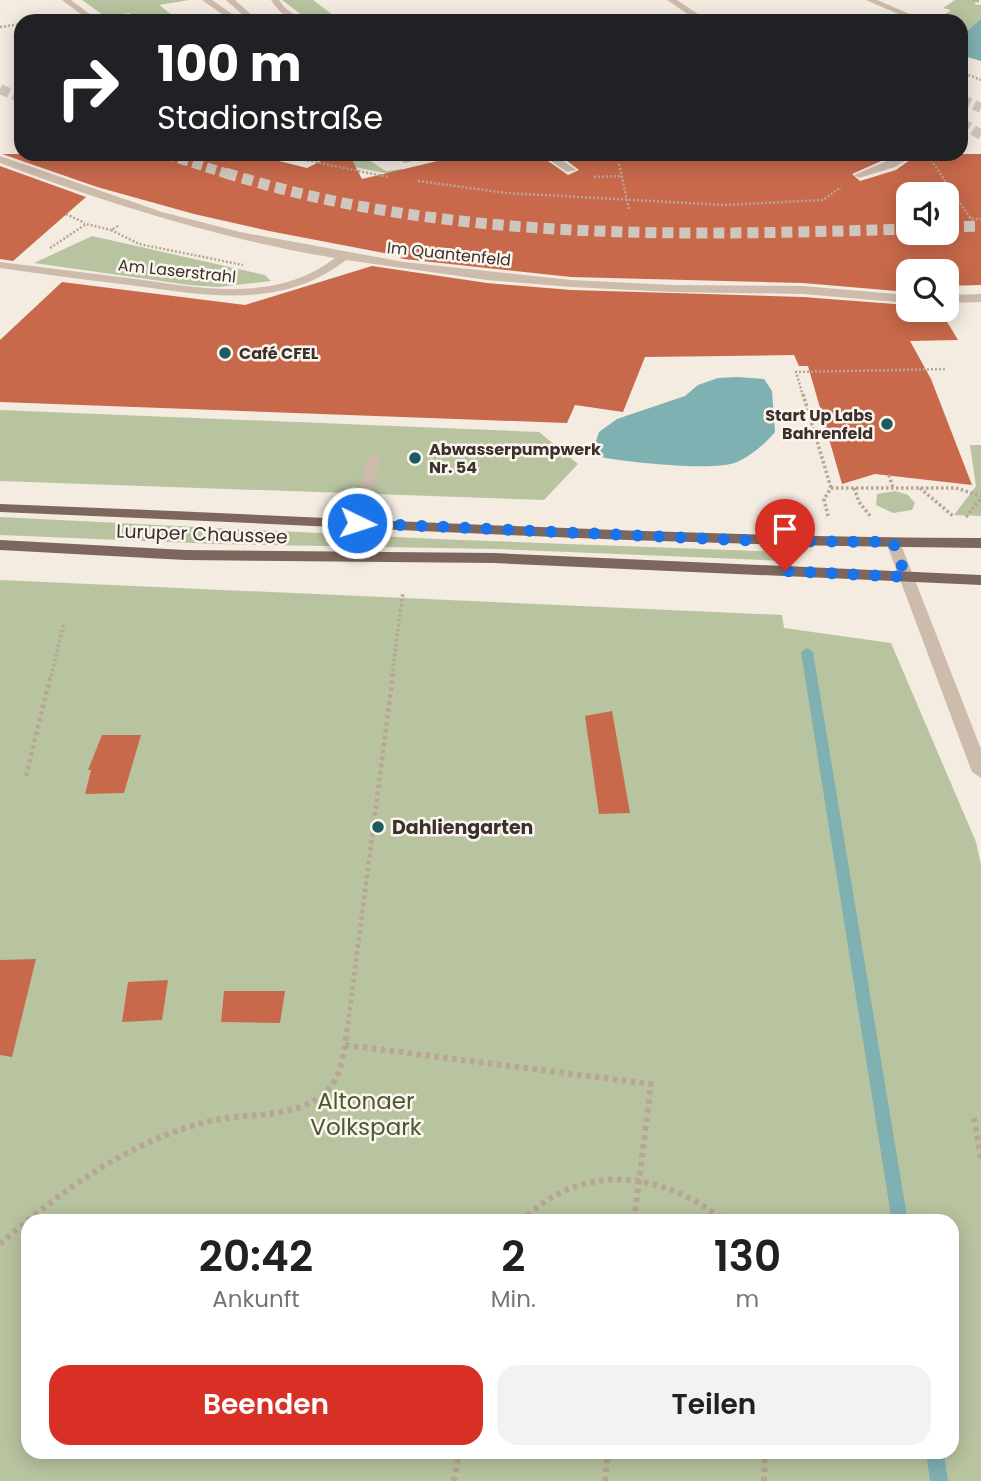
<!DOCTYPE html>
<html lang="de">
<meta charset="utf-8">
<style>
:root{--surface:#fff;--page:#f2f2f2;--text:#202124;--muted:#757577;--accent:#d93025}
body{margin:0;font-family:Poppins,sans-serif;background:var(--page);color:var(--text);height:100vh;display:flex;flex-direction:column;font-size:26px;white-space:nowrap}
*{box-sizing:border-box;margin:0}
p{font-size:23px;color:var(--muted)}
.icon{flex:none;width:38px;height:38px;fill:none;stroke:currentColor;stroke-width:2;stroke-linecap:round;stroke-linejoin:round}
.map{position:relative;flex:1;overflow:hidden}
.details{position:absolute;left:21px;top:1214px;width:938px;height:245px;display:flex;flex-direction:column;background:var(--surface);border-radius:21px;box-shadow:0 4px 18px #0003}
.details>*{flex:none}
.top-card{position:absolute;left:14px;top:14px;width:954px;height:147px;border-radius:21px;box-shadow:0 4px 18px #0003;background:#202124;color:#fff;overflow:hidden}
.tools{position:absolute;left:896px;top:182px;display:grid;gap:14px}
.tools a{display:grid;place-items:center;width:63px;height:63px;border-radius:14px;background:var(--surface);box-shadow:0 4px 18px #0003;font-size:35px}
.pin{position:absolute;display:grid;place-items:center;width:60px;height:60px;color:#fff;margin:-72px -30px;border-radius:50% 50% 50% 0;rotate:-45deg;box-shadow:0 0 7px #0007}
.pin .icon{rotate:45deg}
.me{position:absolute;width:77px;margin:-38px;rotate:94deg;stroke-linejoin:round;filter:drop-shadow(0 0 5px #0008)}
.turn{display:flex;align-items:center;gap:24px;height:147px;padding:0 28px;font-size:32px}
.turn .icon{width:91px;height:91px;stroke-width:2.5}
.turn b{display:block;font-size:49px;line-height:60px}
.eta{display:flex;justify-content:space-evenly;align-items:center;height:119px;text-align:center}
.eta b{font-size:42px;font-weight:600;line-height:49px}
.primary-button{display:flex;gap:14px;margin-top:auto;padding:14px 28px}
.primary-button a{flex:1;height:80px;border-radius:21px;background:var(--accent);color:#fff;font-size:28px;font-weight:600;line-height:80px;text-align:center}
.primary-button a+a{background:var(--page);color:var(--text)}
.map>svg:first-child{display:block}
</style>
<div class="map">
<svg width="981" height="1481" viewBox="0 0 981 1481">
<rect width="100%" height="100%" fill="#f4ebe1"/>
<g fill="#b8c4a0" fill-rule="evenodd">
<path d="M82,0H189L159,5L180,21H141L129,13L106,17Z"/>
<path d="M282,0H313L341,21H310Z"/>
<path d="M955,0H979L974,4L981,5V19L961,36V21H936L951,10L943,8Z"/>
<path d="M290,154H376L364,157L386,171L402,169L416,176L409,178Z"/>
<path d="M92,236L265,275L271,281L218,287L189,285L34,263Z"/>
<path d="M0,410L539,432L578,464L544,500L0,481Z"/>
<path d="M970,445H981V516L954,515L976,486Z"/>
<path d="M895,491L908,495L915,503L912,510L893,513L876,505L877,494Z"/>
<path d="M0,517L436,539L787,552L788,561L497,549L216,544L0,535Z"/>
<path d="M0,580L782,615L784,628L891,643L976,842L981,865V1481H0ZM28,1222H952V1452H28Z"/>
</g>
<g fill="#7fb0b2">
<path d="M981,19V61L961,55V36Z"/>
<path d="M737,377L764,379L772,391L775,432C765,444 751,456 737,462C714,472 627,462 601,457L596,441L599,432L617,419L685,396L698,385L718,378Z"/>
</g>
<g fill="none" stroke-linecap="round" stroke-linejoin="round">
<g fill="#7fb0b2" fill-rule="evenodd">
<path d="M807,648L813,652L908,1222H892L801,652Z"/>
<path d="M926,1452H944L948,1481H930Z"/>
</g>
</g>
<g fill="#c8694b" fill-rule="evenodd">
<path d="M2,154H251L307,168L333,155L351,158L362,179L467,154H538L568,175L579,170L558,154H897L852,174L860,181L896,170L918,154H981V285L947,286V271H908V292L803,283L571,277L404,259L399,258L405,257L269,231L194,214L97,187ZM908,194H947V233H908Z"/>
<path d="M0,166L86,197L13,261L0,259Z"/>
<path d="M372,266L487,283L571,290L803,297L908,305V310H940L958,340L910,341L931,379L972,485L875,474L842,484L808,366H799L794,355L645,357L623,412L575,405L567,423L0,402V340L62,282L245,305Z"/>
<path d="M612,711L630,813L599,814L585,716Z"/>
<path d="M102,735H141L124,793L85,794L91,770H88Z"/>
<path d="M36,959L12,1057L0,1055V960Z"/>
<path d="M168,980L162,1020L122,1022L128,982Z"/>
<path d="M224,991H285L280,1023L221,1022Z"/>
</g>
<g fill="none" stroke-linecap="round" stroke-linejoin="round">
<g stroke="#cfc6bd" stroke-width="10" stroke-dasharray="10 4.5" stroke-linecap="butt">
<path d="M0,89L21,98"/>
<path d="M961,99L981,108"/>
<path d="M961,122L981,135"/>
<path d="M165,154L231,175"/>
</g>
<g stroke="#cfc6bd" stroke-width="11" stroke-dasharray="11 6" stroke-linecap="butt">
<path d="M226,173C444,242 682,236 908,229"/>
<path d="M947,227L981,226"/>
</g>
<g stroke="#b9a596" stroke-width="2.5" stroke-dasharray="2 2" stroke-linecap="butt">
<path d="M973,0L981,2"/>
<path d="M37,21L51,19"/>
<path d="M0,27L21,24"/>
<path d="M961,72L981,80"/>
<path d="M276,154L388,177"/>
<path d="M931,160L971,219H981"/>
<path d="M594,177L621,176"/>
<path d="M418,181L507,193L724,205L823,200L841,187"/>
<path d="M66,214L85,223"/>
<path d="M118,226L111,230L139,244L243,265"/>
<path d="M50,248L86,224L111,230"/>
<path d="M803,396L796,372L946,369"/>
</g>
<g stroke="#b9a596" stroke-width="3.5" stroke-dasharray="2.5 2.5" stroke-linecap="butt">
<path d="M803,394L831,488"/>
<path d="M889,475L893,488"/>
<path d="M831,488H956L981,496"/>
<path d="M854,488L859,502L871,517"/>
<path d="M920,488L953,516"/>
<path d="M828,516L824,499L831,488"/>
<path d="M966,517L981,498"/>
<path d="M51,676L64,623"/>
<path d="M392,676L403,592"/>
</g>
<g stroke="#b9a596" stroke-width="4.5" stroke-dasharray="3.5 3.5" stroke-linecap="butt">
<path d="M26,776L51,674"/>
<path d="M347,1031L393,674"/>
</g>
<g stroke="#b9a596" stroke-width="6" stroke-dasharray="4.5 4.5" stroke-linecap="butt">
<path d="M345,1045L651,1084L634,1222"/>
<path d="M974,1118L981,1158"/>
<path d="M521,1222C581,1160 663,1171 726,1222"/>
<path d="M0,1244C60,1192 127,1142 206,1122C243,1112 287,1120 320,1097C342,1082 344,1053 347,1029"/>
<path d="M454,1481L459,1452"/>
<path d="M605,1481L608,1452"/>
<path d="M764,1481L765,1452"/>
</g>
<g fill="#cdbbac" fill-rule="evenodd">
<path d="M62,0H71L99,21H90Z"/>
<path d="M202,0H212L242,21H232Z"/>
<path d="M226,0H235L256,19L243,21L246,18Z"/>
<path d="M271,0H279L285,8L303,21C288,21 279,12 271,0Z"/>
<path d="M667,0H677L698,14L693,21H685L689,15Z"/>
<path d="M866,0H877L919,18L912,20Z"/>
<path d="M395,154H406L413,161L404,163Z"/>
<path d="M541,154H553L576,170L567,172Z"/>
<path d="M904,154H916L895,167L859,178L854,175Z"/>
<path d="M0,156L162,212L240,232L404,262L571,280L673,285L803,286L908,295V303L803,294L673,292L571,287L487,280L346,260C281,311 205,295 129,285C86,280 43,274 0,268V262C43,267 85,273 128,278C197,287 274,305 335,258C220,239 109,204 0,163Z"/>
<path d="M981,294V302L947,303V295Z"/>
<path d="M374,454L381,458L364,523L357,527L352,526L350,523L367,458Z"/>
<path d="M893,538L900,542L981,749V778L972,772L886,542Z"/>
</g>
<g fill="#7d675c" fill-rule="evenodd">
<path d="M0,504C327,516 654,537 981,538V548C654,546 327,525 0,512Z"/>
<path d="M0,540L185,550L494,553L981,575V585L494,563L185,560L0,550Z"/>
</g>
<path stroke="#b9a596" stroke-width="2.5" stroke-dasharray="2 2" stroke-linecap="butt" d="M619,164L629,209"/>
</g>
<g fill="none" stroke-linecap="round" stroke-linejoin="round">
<path stroke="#1a73e8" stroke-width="12" stroke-dasharray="0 21.6" d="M357,523L760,541L893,542L906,577L785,571"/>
</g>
<g fill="#1f5a5e" stroke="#fbf5ee" stroke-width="2.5">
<circle cx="225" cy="353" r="7"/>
<circle cx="887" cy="424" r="7"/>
<circle cx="415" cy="458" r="7"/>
<circle cx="378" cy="827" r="7"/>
</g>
<g text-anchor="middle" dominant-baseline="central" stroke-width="5" stroke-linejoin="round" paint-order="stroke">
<g font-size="16" fill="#3b302b" stroke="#fbf5ee">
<text transform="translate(449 254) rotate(6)">Im Quantenfeld</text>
<text transform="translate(177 271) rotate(6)">Am Laserstrahl</text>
</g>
<g font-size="16" font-weight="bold" fill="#3b302b" stroke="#fbf5ee" text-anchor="start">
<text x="239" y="353">Café CFEL</text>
<text x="873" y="415" text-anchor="end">Start Up Labs<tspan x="873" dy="18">Bahrenfeld</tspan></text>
<text x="429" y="449">Abwasserpumpwerk<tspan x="429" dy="18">Nr. 54</tspan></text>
</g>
<g font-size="19" fill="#3b302b" stroke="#fbf5ee">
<text transform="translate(202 534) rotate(2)">Luruper Chaussee</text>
</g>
<g font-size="19" font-weight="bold" fill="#3b302b" stroke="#fbf5ee" text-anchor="start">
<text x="392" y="827">Dahliengarten</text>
</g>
<g font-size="23" fill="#4a5a2e" stroke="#fbf5ee">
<text x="366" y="1101">Altonaer<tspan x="366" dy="26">Volkspark</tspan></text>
</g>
</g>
</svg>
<div class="tools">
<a><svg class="icon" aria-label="sound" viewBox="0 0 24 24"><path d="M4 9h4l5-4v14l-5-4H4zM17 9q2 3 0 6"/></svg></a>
<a><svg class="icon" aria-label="search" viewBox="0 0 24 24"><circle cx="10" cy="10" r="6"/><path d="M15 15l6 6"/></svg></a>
</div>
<div class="pin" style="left:785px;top:571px;background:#d93025"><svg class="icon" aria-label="arrive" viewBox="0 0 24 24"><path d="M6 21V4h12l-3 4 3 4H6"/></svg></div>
<svg class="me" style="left:357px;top:523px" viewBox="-20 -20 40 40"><circle r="17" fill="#1a73e8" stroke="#fff" stroke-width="3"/><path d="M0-11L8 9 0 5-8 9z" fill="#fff"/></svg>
<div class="top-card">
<div class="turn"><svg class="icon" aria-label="right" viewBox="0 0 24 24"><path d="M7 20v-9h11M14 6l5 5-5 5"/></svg><div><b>100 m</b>Stadionstraße</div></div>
</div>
<section class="details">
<div class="eta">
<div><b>20:42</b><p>Ankunft</p></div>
<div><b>2</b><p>Min.</p></div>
<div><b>130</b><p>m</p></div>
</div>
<div class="primary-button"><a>Beenden</a><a>Teilen</a></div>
</section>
</div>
